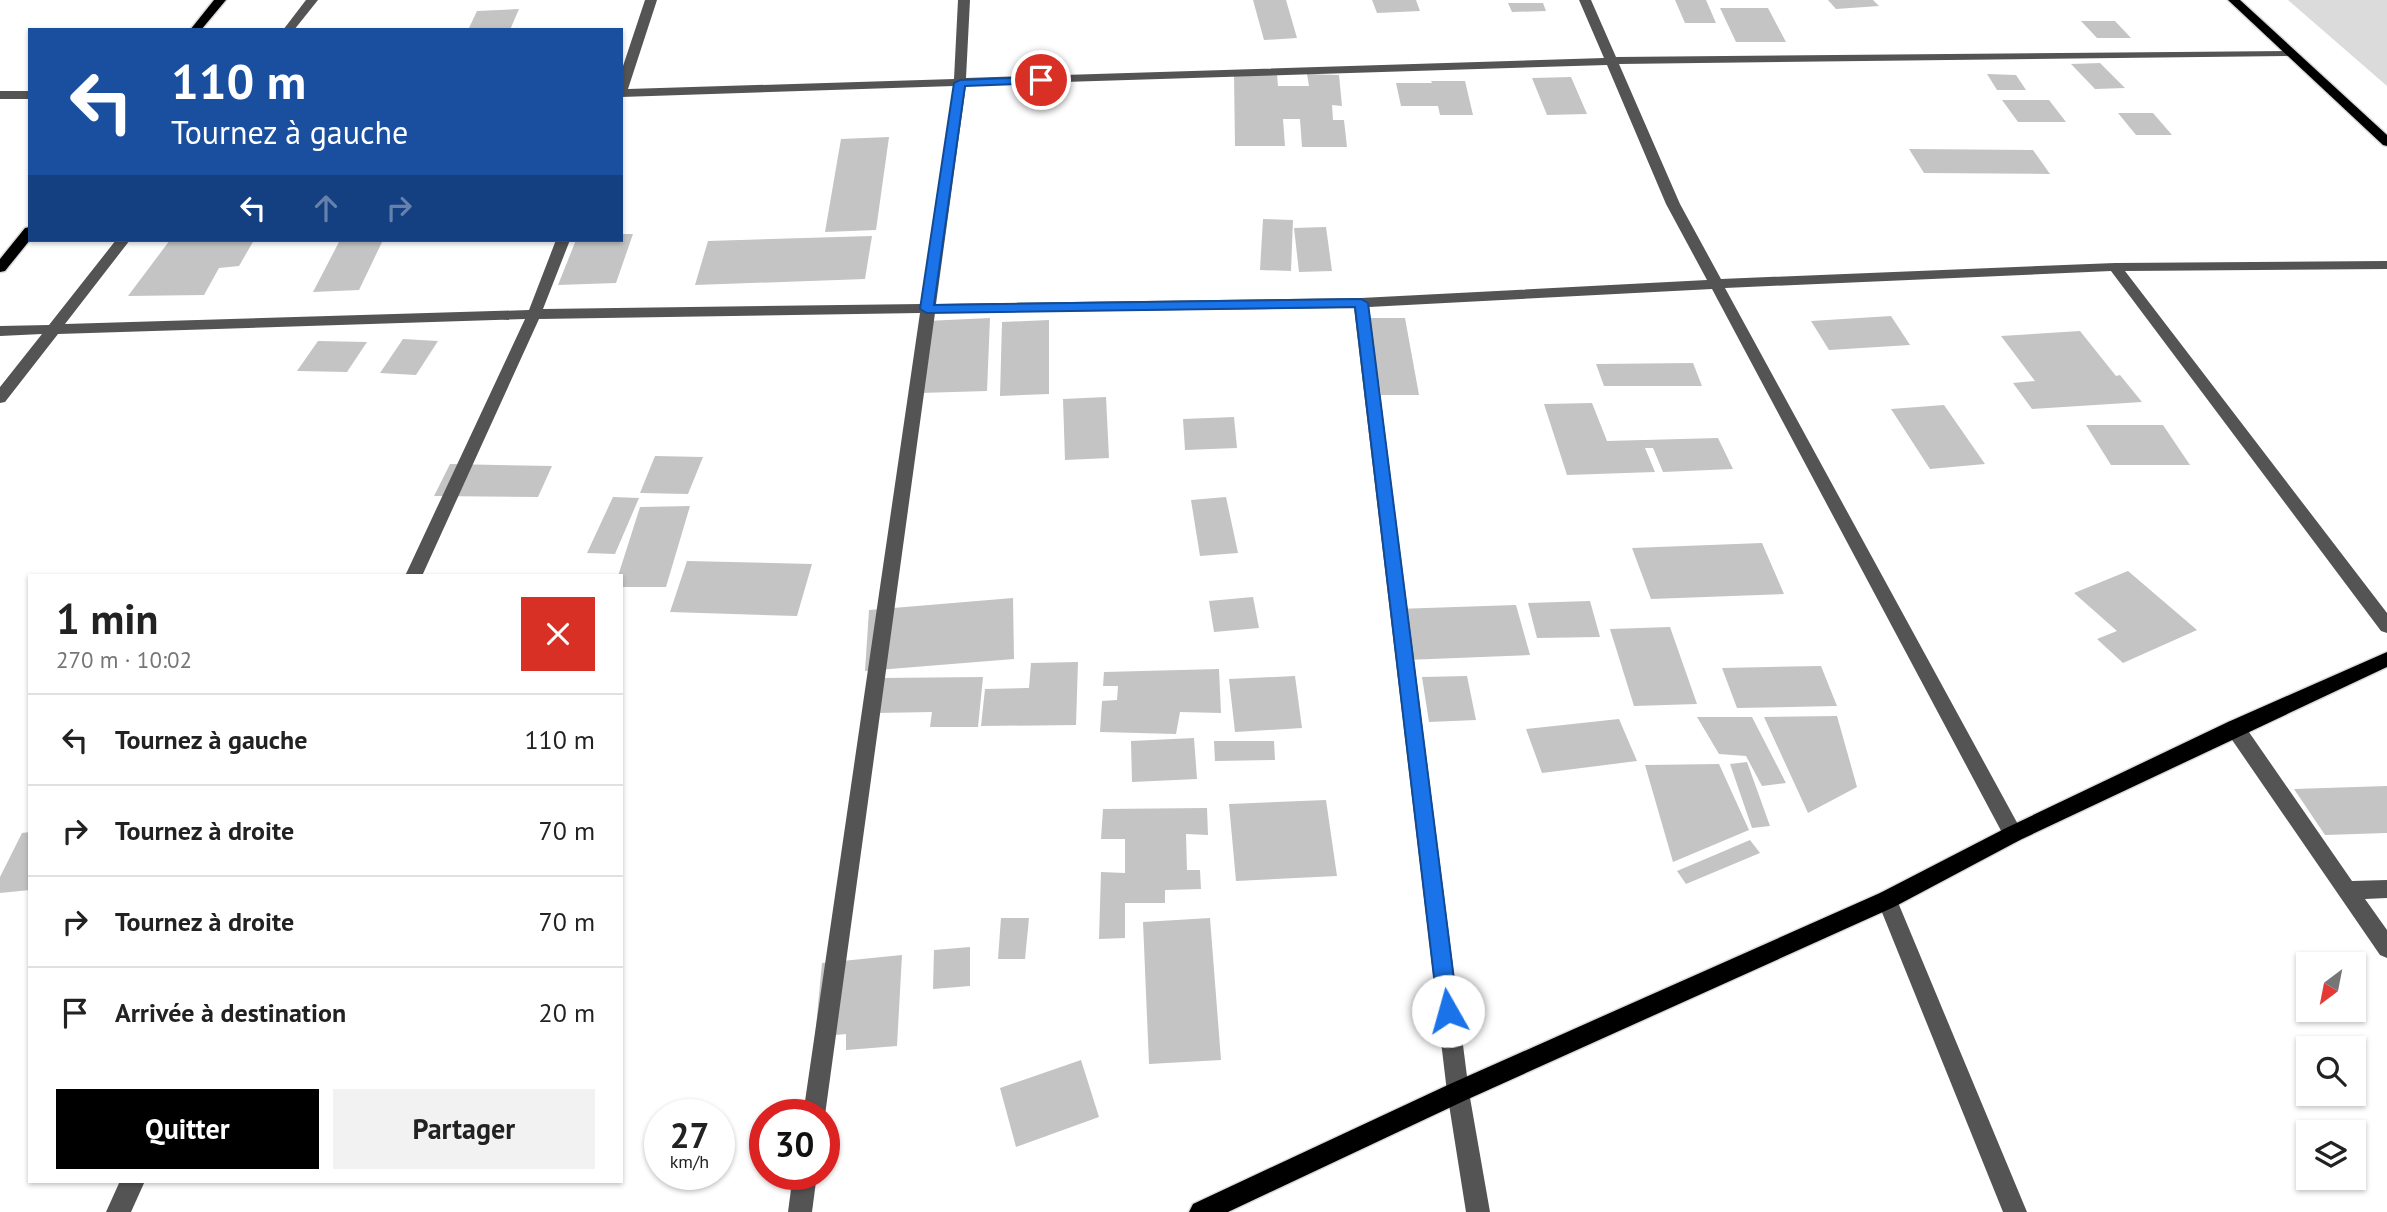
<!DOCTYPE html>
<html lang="fr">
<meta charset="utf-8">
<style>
:root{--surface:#fff;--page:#f2f2f2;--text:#222;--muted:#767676;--line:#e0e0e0;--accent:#000}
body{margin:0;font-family:"PT Sans",sans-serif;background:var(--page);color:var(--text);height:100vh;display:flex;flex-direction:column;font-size:26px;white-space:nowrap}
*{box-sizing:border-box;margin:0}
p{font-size:23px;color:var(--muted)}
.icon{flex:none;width:38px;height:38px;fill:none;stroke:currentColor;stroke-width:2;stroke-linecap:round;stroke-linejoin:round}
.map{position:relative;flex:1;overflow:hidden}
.panel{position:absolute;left:28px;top:574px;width:595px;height:609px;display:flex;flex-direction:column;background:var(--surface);border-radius:0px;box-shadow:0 2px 5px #0004}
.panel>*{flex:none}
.hud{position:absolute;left:28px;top:28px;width:595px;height:214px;border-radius:0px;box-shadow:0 2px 5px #0004;background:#1a4fa0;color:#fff;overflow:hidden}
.needle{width:46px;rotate:212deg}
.tools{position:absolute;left:2296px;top:952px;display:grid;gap:14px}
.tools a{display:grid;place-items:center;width:70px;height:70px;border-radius:0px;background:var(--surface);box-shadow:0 2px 5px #0004;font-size:35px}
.speed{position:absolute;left:644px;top:1099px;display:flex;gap:14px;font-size:35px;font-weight:700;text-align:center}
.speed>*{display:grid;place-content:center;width:91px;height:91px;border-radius:50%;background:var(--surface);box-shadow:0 2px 5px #0004;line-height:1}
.speed small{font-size:18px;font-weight:400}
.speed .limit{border:10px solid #d22;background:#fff;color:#111}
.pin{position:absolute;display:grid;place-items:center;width:60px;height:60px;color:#fff;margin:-30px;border:4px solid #fff;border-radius:50%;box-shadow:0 2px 7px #0007}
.me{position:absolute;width:77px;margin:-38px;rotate:353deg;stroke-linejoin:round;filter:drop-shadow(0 0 5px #0008)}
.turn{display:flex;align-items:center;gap:24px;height:147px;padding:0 28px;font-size:32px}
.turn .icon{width:91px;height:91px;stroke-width:2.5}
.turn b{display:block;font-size:49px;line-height:60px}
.lanes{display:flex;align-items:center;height:66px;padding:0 28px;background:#0003;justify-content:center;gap:35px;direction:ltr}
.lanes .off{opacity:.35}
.round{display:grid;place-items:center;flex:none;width:74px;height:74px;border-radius:0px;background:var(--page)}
.summary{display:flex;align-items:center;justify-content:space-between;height:119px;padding:0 28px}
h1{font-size:42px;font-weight:700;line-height:52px}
.cta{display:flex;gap:14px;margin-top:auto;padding:14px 28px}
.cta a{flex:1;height:80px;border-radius:0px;background:var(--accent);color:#fff;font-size:28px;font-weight:700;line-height:80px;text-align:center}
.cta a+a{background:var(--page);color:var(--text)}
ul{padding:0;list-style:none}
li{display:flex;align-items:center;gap:21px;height:91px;padding:0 28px;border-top:2px solid var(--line)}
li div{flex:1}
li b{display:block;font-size:26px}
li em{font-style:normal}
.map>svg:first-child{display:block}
</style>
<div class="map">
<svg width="2387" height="1212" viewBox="0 0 2387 1212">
<rect width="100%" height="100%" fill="#fff"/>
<path fill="#dbdbdb" d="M2288,0H2387V86Z"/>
<g fill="#c4c4c4">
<path d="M1253,0H1286L1297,38L1264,40Z"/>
<path d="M1372,0H1416L1420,11L1377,13Z"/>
<path d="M1675,0H1706L1716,23H1685Z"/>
<path d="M1828,0H1873L1879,6L1836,9Z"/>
<path d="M1508,3H1543L1546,11L1512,12Z"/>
<path d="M1720,8H1768L1786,42H1736Z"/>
<path d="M519,9L510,30H468L477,11Z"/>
<path d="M2081,21H2115L2131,38H2097Z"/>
<path d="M2100,63L2125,88L2095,89L2071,64Z"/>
<path d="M1234,74H1277L1278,86H1309L1307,74L1339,75L1342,106L1332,105L1333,120H1344L1347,147H1302L1300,119H1283L1285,146H1235Z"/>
<path d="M1987,74L2016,75L2026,90H1997Z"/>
<path d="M1571,77L1587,114L1547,115L1532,78Z"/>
<path d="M1431,81H1465L1473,115H1440L1438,106H1401L1396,83H1432Z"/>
<path d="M2002,100H2049L2066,122H2018Z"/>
<path d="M2118,113H2153L2172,135H2136Z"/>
<path d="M889,137L876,230L825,232L841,139Z"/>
<path d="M1909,149L2033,150L2050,174L1924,173Z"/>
<path d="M1263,219L1293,220L1291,271L1260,270Z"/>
<path d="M1326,227L1332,271L1299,272L1294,228Z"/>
<path d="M621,234H633L616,283L558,285L576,240H621Z"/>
<path d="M872,236L865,279L695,285L708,241Z"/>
<path d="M170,240H254L239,266L219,268L204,295L128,296Z"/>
<path d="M340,240H383L359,290L313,292Z"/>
<path d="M1891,316L1910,345L1829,350L1811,321Z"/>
<path d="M990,318L987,391L920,393L926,321Z"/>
<path d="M1369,318H1405L1419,395H1381Z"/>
<path d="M1049,320V394L1000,396L1002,322Z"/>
<path d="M2080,331L2116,376L2120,375L2142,402L2032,409L2013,383L2035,381L2001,336Z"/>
<path d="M403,339L438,341L416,375L380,373Z"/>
<path d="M318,341L367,342L347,372L297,371Z"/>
<path d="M1693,363L1702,386H1604L1596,364Z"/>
<path d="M1106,397L1109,458L1065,460L1063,399Z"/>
<path d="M1592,403L1607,441L1718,438L1733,469L1663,472L1653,448H1645L1655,472L1567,475L1544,404Z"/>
<path d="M1944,405L1985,464L1930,469L1891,409Z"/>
<path d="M1234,417L1237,448L1185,450L1183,419Z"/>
<path d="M2086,425H2163L2190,465H2111Z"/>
<path d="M655,456L703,457L688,494L640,493Z"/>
<path d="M450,464L552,466L538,497L434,496Z"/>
<path d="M613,497L639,498L615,554L587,553Z"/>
<path d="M1226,497L1238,553L1200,556L1191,500Z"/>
<path d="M690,506L666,587H621V576H618L640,507Z"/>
<path d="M1762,543L1784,594L1651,599L1632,548Z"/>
<path d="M687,561L812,564L797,616L670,612Z"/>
<path d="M2128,571L2197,630L2123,663L2097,639L2117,631L2074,593Z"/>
<path d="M1253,597L1259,628L1214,632L1209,601Z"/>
<path d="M1013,598L1014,659L865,671L869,610Z"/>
<path d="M1590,601L1600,637L1537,638L1528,603Z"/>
<path d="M1516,605L1530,655L1406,660L1396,609Z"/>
<path d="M1670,627L1697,704L1634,706L1610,629Z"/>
<path d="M1078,662L1076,725L981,726L985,689L1029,688L1031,663Z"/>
<path d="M1821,666L1837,706L1737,708L1722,668Z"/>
<path d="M1219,669L1221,713L1180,712L1176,734L1100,732L1102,701L1117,700L1118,686H1103L1104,672Z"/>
<path d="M1295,676L1302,728L1235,732L1229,679Z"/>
<path d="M1467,676L1476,720L1429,722L1422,677Z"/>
<path d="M983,677L978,727H930L932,712L875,713L880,678Z"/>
<path d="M1837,716L1857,787L1808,813L1764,717Z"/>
<path d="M1697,717H1752L1786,783L1762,786L1746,756L1719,754Z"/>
<path d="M1619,719L1637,761L1542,773L1526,729Z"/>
<path d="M1194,738L1197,779L1132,782L1131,741Z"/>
<path d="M1214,741H1274L1275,760L1215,761Z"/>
<path d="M1747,762L1770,826L1752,828L1730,764Z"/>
<path d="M1719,764L1749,830L1673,862L1645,765Z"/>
<path d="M2387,786V833L2325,835L2294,789Z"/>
<path d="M1326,800L1337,876L1236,881L1229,804Z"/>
<path d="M1207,808L1208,835L1186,834L1187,870H1200L1201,889L1165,890V903H1125V938L1099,939L1101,872L1125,873V839H1101L1103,809Z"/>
<path d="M30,832V890L0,893V877L22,833Z"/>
<path d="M1750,840L1760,853L1686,884L1677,871Z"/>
<path d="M1001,918H1029L1025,959H998Z"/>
<path d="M1210,918L1221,1060L1149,1064L1143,922Z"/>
<path d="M970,947V986L933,989L934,950Z"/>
<path d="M902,955L897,1046L846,1050V1034L815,1037L822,963Z"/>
<path d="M1081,1060L1099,1117L1016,1147L1000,1088Z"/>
</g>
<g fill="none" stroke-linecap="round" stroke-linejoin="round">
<g stroke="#dbdbdb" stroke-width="3">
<g id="major">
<path d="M214,0H226L201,30H190Z"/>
<path d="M2228,0H2240L2387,135V146L2383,145Z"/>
<path d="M30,227V240L5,271L0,272V259L25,228Z"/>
<path d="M2387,652V667L2020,840L1894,907L1466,1100L1228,1212H1189L1193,1204L1450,1084L1880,893L2006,828L2228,722Z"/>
</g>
</g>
<g fill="#545454" fill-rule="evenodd">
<path d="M306,0H318L294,30H283Z"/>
<path d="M645,0H657L628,89L954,79L958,0H970L966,78L1604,58L1579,0H1591L1616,57L2295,51L2297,53L2291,56L1619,64L1680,204L1721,279L2115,263L2387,261V269L2125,271L2387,613V633L2381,631L2111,271L1725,288L2020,828L2023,834L2020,840L2013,843L2006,840L1712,289L1369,307L1469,1092L1490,1212H1466L1447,1092L1354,308L935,313L825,1115L824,1118V1115H803L920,313L539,319L422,576H405L525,319L58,334L5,402L0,403V387L42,334L0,336V326L49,325L116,240H130L65,324L529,310L556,240H570L543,309L922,304L954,86L621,97V72ZM1607,65L1666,204L1707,280L1361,298L936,304L966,85Z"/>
<rect x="0" y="91" width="30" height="8"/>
<path d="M2235,720L2242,722L2352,881L2387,880V898L2365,899L2387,930V958L2380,955L2228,734L2226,728L2228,722Z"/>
<path d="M1887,891L1894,893L1897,900L2027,1212H2003L1877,900L1880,893Z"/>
<path d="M793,1174H817L812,1212H788Z"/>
<path d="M120,1181H145L131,1212H106Z"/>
</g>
<use href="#major" fill="#000" fill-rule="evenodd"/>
</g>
<path fill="#1a73e8" stroke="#114b97" stroke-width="2" d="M1041,77L1045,78V83L965,86L934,305L1361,299L1368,303L1458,1011L1455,1017L1448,1020L1441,1017L1438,1011L1355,307L927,313L920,309L954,83L960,80Z"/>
</svg>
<div class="tools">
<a><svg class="needle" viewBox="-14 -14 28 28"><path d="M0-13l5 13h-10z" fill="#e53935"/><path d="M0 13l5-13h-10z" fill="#767676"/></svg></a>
<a><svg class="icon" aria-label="search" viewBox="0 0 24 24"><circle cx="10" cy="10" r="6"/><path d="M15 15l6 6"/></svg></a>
<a><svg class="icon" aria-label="layers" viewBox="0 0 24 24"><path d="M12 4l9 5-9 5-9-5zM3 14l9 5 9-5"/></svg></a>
</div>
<div class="speed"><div>27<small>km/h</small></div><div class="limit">30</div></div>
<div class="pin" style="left:1041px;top:80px;background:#d93025"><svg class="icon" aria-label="arrive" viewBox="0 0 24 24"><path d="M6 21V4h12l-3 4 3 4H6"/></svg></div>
<svg class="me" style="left:1448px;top:1011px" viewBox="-20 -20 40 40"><circle r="19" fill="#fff"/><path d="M0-13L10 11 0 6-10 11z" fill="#1a73e8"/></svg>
<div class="hud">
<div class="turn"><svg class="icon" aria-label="left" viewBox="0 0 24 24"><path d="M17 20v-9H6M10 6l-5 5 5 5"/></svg><div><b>110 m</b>Tournez à gauche</div></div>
<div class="lanes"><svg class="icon" aria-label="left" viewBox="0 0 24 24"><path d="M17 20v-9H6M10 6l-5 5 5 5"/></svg><svg class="icon off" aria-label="ahead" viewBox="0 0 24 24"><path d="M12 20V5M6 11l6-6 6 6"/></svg><svg class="icon off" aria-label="right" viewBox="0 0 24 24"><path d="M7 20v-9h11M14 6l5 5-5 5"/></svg></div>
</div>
<section class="panel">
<div class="summary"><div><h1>1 min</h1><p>270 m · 10:02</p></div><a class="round" style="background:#d93025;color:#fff"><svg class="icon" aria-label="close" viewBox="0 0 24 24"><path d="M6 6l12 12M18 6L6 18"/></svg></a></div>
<ul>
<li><svg class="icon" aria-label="left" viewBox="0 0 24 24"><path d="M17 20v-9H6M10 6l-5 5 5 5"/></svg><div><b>Tournez à gauche</b></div><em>110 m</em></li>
<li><svg class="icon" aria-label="right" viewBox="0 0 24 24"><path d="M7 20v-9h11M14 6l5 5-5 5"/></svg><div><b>Tournez à droite</b></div><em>70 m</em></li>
<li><svg class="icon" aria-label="right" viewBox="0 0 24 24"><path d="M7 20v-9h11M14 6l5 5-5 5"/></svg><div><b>Tournez à droite</b></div><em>70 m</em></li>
<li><svg class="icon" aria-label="arrive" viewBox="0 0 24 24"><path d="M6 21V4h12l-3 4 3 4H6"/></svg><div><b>Arrivée à destination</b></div><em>20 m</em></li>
</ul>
<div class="cta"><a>Quitter</a><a>Partager</a></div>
</section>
</div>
